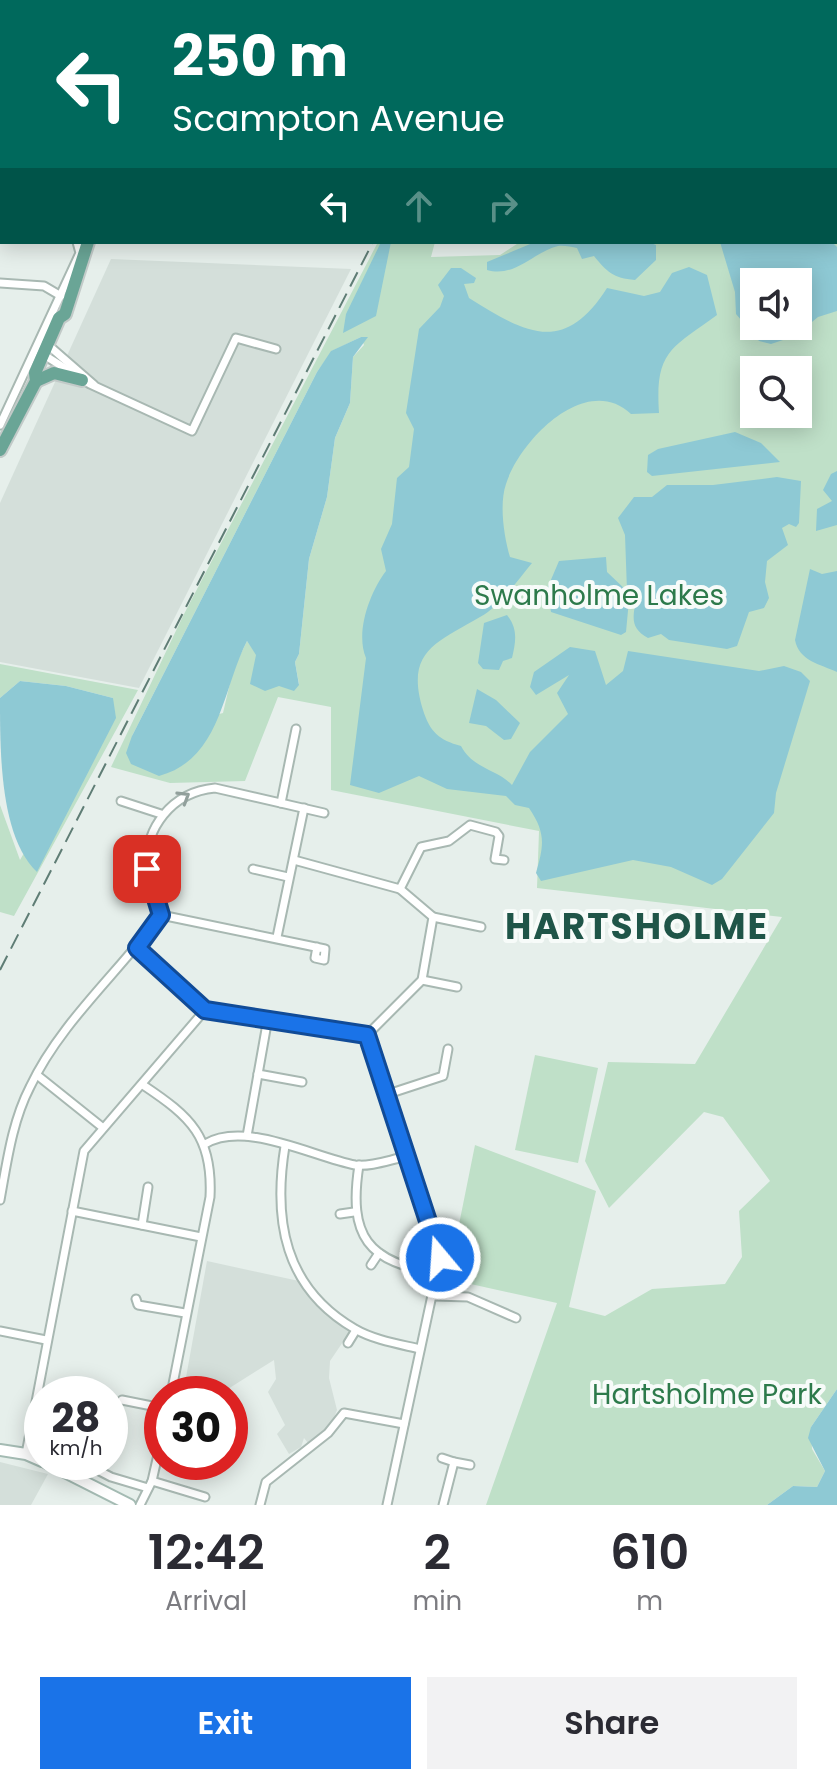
<!DOCTYPE html>
<style>
:root{--surface:#fff;--page:#f2f2f3;--text:#2b2b33;--muted:#7c7c81;--accent:#1a73e8}
body{margin:0;font-family:Poppins,sans-serif;background:var(--page);color:var(--text);height:100vh;display:flex;flex-direction:column;font-size:30px;white-space:nowrap}
*{box-sizing:border-box;margin:0}
p{font-size:26px;color:var(--muted)}
.icon{flex:none;width:44px;height:44px;fill:none;stroke:currentColor;stroke-width:2;stroke-linecap:round;stroke-linejoin:round}
.map{position:relative;height:1505px;overflow:hidden}
.details{display:flex;flex-direction:column;background:var(--surface);flex:1}
.details>*{flex:none}
.guide{position:absolute;left:0px;top:0px;width:838px;height:244px;box-shadow:0 4px 20px #0003;background:#00695c;color:#fff;overflow:hidden}
.tools{position:absolute;left:740px;top:268px;display:grid;gap:16px}
.tools a{display:grid;place-items:center;width:72px;height:72px;border-radius:0px;background:var(--surface);box-shadow:0 4px 20px #0003;font-size:40px}
.speed{position:absolute;left:24px;top:1376px;display:flex;gap:16px;font-size:40px;font-weight:700;text-align:center}
.speed>*{display:grid;place-content:center;width:104px;height:104px;border-radius:50%;background:var(--surface);box-shadow:0 4px 20px #0003;line-height:1}
.speed small{font-size:20px;font-weight:400}
.speed .limit{border:12px solid #d22;background:#fff;color:#111}
.pin{position:absolute;display:grid;place-items:center;width:68px;height:68px;color:#fff;margin:-34px;border-radius:16px;box-shadow:0 4px 12px #0006}
.me{position:absolute;width:88px;margin:-44px;rotate:342deg;stroke-linejoin:round;filter:drop-shadow(0 0 6px #0008)}
.turn{display:flex;align-items:center;gap:28px;height:168px;padding:0 40px;font-size:36px}
.turn .icon{width:104px;height:104px;stroke-width:2.5}
.turn b{display:block;font-size:56px;line-height:68px}
.lanes{display:flex;align-items:center;height:76px;padding:0 40px;background:#0003;justify-content:center;gap:40px;direction:ltr}
.lanes .off{opacity:.35}
.eta{display:flex;justify-content:space-evenly;align-items:center;height:136px;text-align:center}
.eta b{font-size:48px;font-weight:600;line-height:56px}
.primary-button{display:flex;gap:16px;margin-top:auto;padding:16px 40px}
.primary-button a{flex:1;height:92px;border-radius:0px;background:var(--accent);color:#fff;font-size:32px;font-weight:600;line-height:92px;text-align:center}
.primary-button a+a{background:var(--page);color:var(--text)}
.map>svg:first-child{display:block}
</style>
<div class="map">
<svg width="837" height="1505" viewBox="0 0 837 1505">
<rect width="100%" height="100%" fill="#e6efeb"/>
<g fill="#d4dfda">
<path d="M508,0H837V122L836,2Z"/>
<path d="M111,259L351,269L139,688L0,662V503Z"/>
<path d="M207,1261L299,1281L327,1315L348,1329L349,1333L330,1361L329,1378L337,1410L330,1428L308,1443L304,1438L301,1447L289,1454L277,1434L285,1425L268,1392L276,1379L274,1360L220,1394H183Z"/>
<path d="M0,1462L48,1474L31,1505H0Z"/>
</g>
<g fill="#bfe0c8" fill-rule="evenodd">
<path d="M378,242H435L431,257L500,255L520,242L837,244V1389L811,1427L812,1449L825,1471L817,1487L793,1486L767,1505H486L557,1303L448,1279L475,1145L596,1191L569,1307L605,1316L652,1289L725,1284L742,1257L739,1211L770,1181L723,1117L704,1112L609,1208L585,1161L608,1062L695,1064L782,917L537,888L539,831L331,790V707L278,697L245,781L170,783L111,767L183,616ZM754,282H798V326H754ZM361,337L364,345L353,357L350,403L335,438L327,497L309,559L299,654L295,662L299,684L279,686L247,641L233,670L223,713L132,736L317,372L332,351ZM754,370H798V414H754Z"/>
<path d="M0,664L138,690L14,916L0,912V805L20,860L113,698L66,686L20,681L0,698Z"/>
<path d="M535,1055L598,1068L578,1163L515,1150Z"/>
</g>
<g fill="#8ec9d4" fill-rule="evenodd">
<path d="M381,242H391L376,316L343,333L346,314Z"/>
<path d="M535,242H648L656,245V260L635,280C613,278 607,272 594,256L582,259L577,248C572,247 563,245 558,246C533,252 516,278 487,270V262Z"/>
<path d="M720,242L833,243L837,247V311L818,317L795,336L771,344L759,341L736,314L735,292ZM798,282V326H754V282Z"/>
<path d="M689,267L707,275L717,315C670,349 655,352 659,413L631,414C586,372 520,440 506,484C499,504 504,537 510,557L532,563C517,581 500,606 480,617C436,643 405,651 423,710C430,732 439,740 461,746C473,769 497,769 512,785L530,752L568,714L557,693L569,675L536,695L530,687L534,672L570,647L595,651L606,685L623,671L628,651L759,671L784,666L801,672L810,681L776,793L774,813L722,879L712,885L671,867L633,860L541,881L536,873C544,845 546,833 529,808L515,805L506,796L447,789L419,776L379,793L350,785L366,658C355,632 370,592 386,571L381,549L392,524L397,478L409,467L414,429L406,413L419,329L440,307L444,296L438,285L451,268H461L476,278L474,283L464,284L469,298C525,333 564,356 607,288L644,296L660,292L672,273Z"/>
<path d="M361,337H368L353,357L350,403L335,438L327,497L309,559L299,654L295,662L299,685L294,691L279,686L265,691L250,684L256,655L247,641C222,690 221,759 159,776L131,764L126,753L132,736L317,372L331,351Z"/>
<path d="M735,432L761,443L780,462L652,476L647,472L648,455L658,449Z"/>
<path d="M837,471V525L816,531L817,509L832,501L823,490L831,474Z"/>
<path d="M777,477L801,481L799,523L796,527L789,524L782,528L788,545L767,561L765,582L769,598L764,608L749,612L737,646L727,649L669,640L661,634L648,638C633,629 632,622 635,605L629,600L626,632L621,635L551,612L547,589L559,561L606,557L607,572L627,591L625,535L618,518L634,497H652L667,485H713Z"/>
<path d="M810,569L822,574L837,571V672C820,664 799,661 795,640Z"/>
<path d="M507,615C518,629 516,641 512,658L503,661L499,670L483,669L478,663L484,623Z"/>
<path d="M20,681L66,686L113,698L116,718L37,872C0,837 0,753 0,698Z"/>
<path d="M477,689L496,700L520,723L511,739L504,740L486,726L469,723Z"/>
<path d="M837,1389V1505H767L793,1486L817,1487L825,1471L808,1438L811,1427Z"/>
</g>
<g fill="none" stroke-linecap="round" stroke-linejoin="round">
<g stroke="#a8b8b2" stroke-width="11">
<g id="minor">
<path d="M382,2L383,0"/>
<path d="M591,2L592,0"/>
<path d="M788,2L789,0"/>
<path d="M836,215H837"/>
<path d="M0,283L44,286L61,296"/>
<path d="M48,345L94,385"/>
<path d="M44,355L90,384L192,431L236,338L276,349"/>
<path d="M0,425L80,253L77,242"/>
<path d="M121,801L161,814"/>
<path d="M281,803L296,729"/>
<path d="M294,860L400,889L433,917L422,980L367,1035"/>
<path d="M253,869L288,877"/>
<path d="M400,889L421,847L449,841L470,825L496,832L499,836L495,859L504,860"/>
<path d="M161,915C157,900 149,887 147,872C143,828 172,792 215,788L324,813"/>
<path d="M161,915L325,949L324,960L315,958L317,947"/>
<path d="M433,917L481,927"/>
<path d="M277,937L304,808"/>
<path d="M137,948L205,1010L367,1035"/>
<path d="M422,980L457,987"/>
<path d="M367,1035L440,1258L387,1505"/>
<path d="M258,1074L302,1082"/>
<path d="M37,1075L102,1127"/>
<path d="M143,1085C191,1117 213,1137 210,1197L171,1394"/>
<path d="M385,1095L443,1076L448,1049"/>
<path d="M247,1136L268,1018"/>
<path d="M205,1144C245,1120 313,1157 355,1165C371,1167 389,1160 404,1157"/>
<path d="M285,1146C273,1220 284,1288 355,1329C374,1340 399,1344 420,1349"/>
<path d="M359,1165C348,1236 367,1263 439,1273"/>
<path d="M0,1200C7,1162 12,1122 30,1087C60,1023 119,972 161,915"/>
<path d="M72,1211L201,1237"/>
<path d="M340,1214L354,1212"/>
<path d="M142,1225L148,1187"/>
<path d="M371,1265L379,1253"/>
<path d="M434,1296L468,1297L516,1318"/>
<path d="M136,1299L138,1305L185,1313"/>
<path d="M0,1331L46,1340"/>
<path d="M348,1343L356,1330"/>
<path d="M122,1400L162,1408"/>
<path d="M26,1454L84,1151L205,1010"/>
<path d="M442,1458L454,1462L443,1505"/>
<path d="M82,1462L111,1477L148,1488"/>
<path d="M454,1462L470,1465"/>
<path d="M152,1481L205,1497"/>
<path d="M140,1505L152,1481L162,1437"/>
<path d="M260,1505L266,1482L328,1433L344,1413L404,1424"/>
</g>
</g>
<g stroke="#a4bbb3" stroke-width="14">
<g id="secondary">
<path d="M7,0L12,2"/>
<path d="M836,134H837"/>
<path d="M0,1450L26,1454L42,1461"/>
<path d="M45,1462L130,1505"/>
</g>
</g>
<g stroke="#c2cac8" stroke-width="16">
<g id="primary">
<path d="M79,0L80,2"/>
<path d="M36,381L54,373L82,380"/>
<path d="M0,450L36,381L35,373L59,318L65,314L88,242"/>
</g>
</g>
<use href="#minor" stroke="#fff" stroke-width="7"/>
<use href="#secondary" stroke="#fff" stroke-width="10"/>
<use href="#primary" stroke="#6aa596" stroke-width="12"/>
<g stroke="#5f7d75" stroke-width="2" stroke-dasharray="16 8" stroke-linecap="butt">
<path d="M497,2L499,0"/>
<path d="M0,970L373,242"/>
</g>
</g>
<defs><path id="oneway-chevron" d="M-2-3.5L2.5 0L-2 3.5" fill="none" stroke-width="1.6" stroke-linecap="round" stroke-linejoin="round" transform="scale(2)"/></defs>
<use stroke="#92a09c" href="#oneway-chevron" transform="translate(184 797) rotate(-32)"/>
<g fill="none" stroke-linecap="round" stroke-linejoin="round">
<g stroke="#114b97" stroke-width="20">
<path id="route" d="M147,869L161,915L137,948L205,1010L367,1035L440,1258"/>
</g>
<use href="#route" stroke="#1a73e8" stroke-width="14"/>
</g>
<g text-anchor="middle" dominant-baseline="central" stroke-width="8" stroke-linejoin="round" paint-order="stroke">
<g font-size="28" fill="#2d7a4b" stroke="#f7fbf9">
<text x="599" y="595">Swanholme Lakes</text>
<text x="707" y="1394">Hartsholme Park</text>
</g>
<g font-size="36" font-weight="bold" letter-spacing="2" fill="#1f5548" stroke="#f7fbf9">
<text x="637" y="926">HARTSHOLME</text>
</g>
</g>
</svg>
<div class="tools">
<a><svg class="icon" aria-label="sound" viewBox="0 0 24 24"><path d="M4 9h4l5-4v14l-5-4H4zM17 9q2 3 0 6"/></svg></a>
<a><svg class="icon" aria-label="search" viewBox="0 0 24 24"><circle cx="10" cy="10" r="6"/><path d="M15 15l6 6"/></svg></a>
</div>
<div class="speed"><div>28<small>km/h</small></div><div class="limit">30</div></div>
<div class="pin" style="left:147px;top:869px;background:#d93025"><svg class="icon" aria-label="arrive" viewBox="0 0 24 24"><path d="M6 21V4h12l-3 4 3 4H6"/></svg></div>
<svg class="me" style="left:440px;top:1258px" viewBox="-20 -20 40 40"><circle r="17" fill="#1a73e8" stroke="#fff" stroke-width="3"/><path d="M0-11L8 9 0 5-8 9z" fill="#fff"/></svg>
<div class="guide">
<div class="turn"><svg class="icon" aria-label="left" viewBox="0 0 24 24"><path d="M17 20v-9H6M10 6l-5 5 5 5"/></svg><div><b>250 m</b>Scampton Avenue</div></div>
<div class="lanes"><svg class="icon" aria-label="left" viewBox="0 0 24 24"><path d="M17 20v-9H6M10 6l-5 5 5 5"/></svg><svg class="icon off" aria-label="ahead" viewBox="0 0 24 24"><path d="M12 20V5M6 11l6-6 6 6"/></svg><svg class="icon off" aria-label="right" viewBox="0 0 24 24"><path d="M7 20v-9h11M14 6l5 5-5 5"/></svg></div>
</div>
</div>
<section class="details">
<div class="eta">
<div><b>12:42</b><p>Arrival</p></div>
<div><b>2</b><p>min</p></div>
<div><b>610</b><p>m</p></div>
</div>
<div class="primary-button"><a>Exit</a><a>Share</a></div>
</section>
